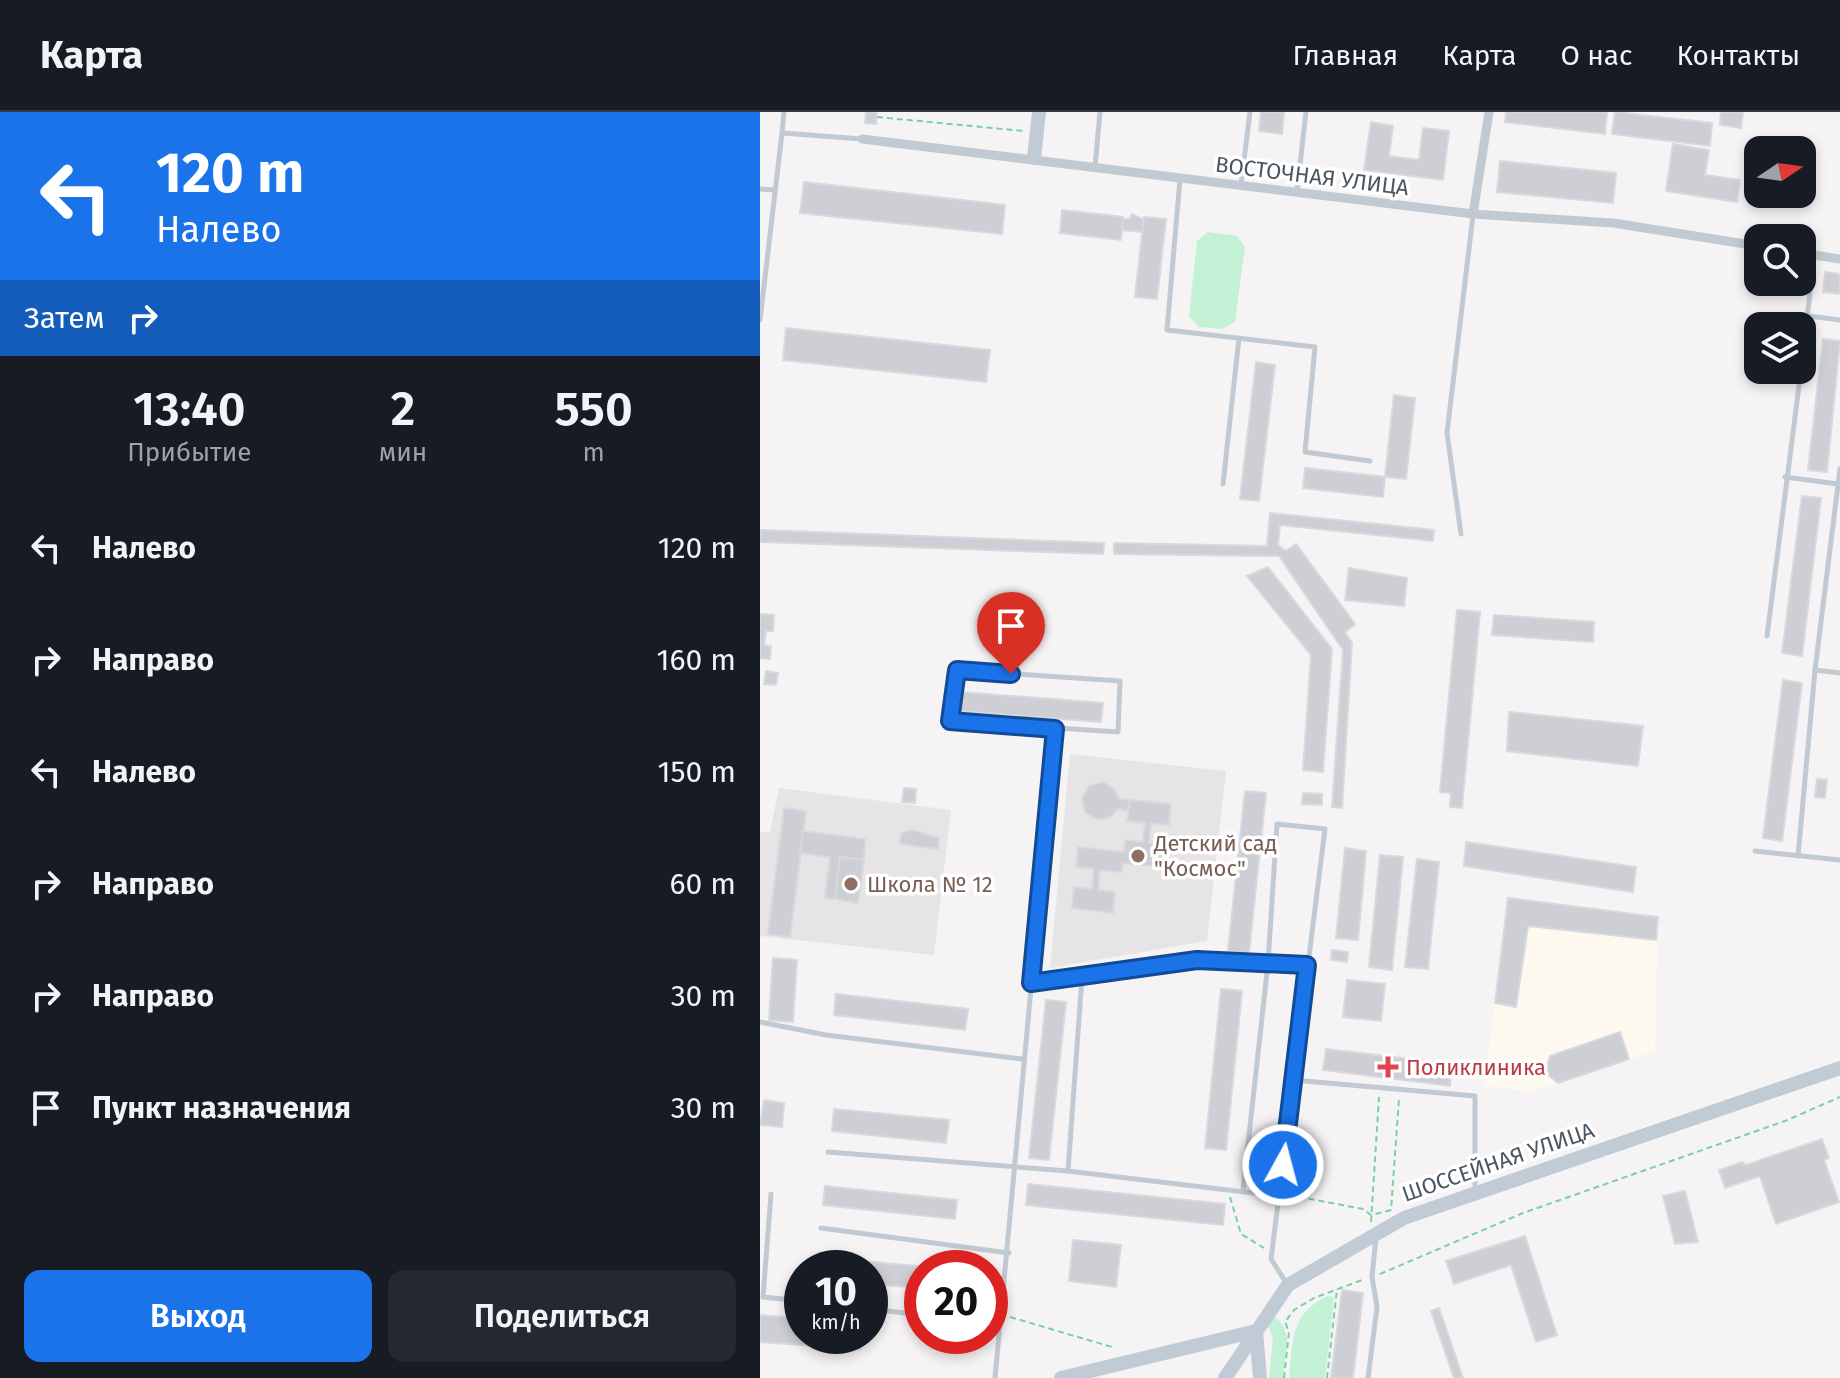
<!DOCTYPE html>
<html lang="ru">
<meta charset="utf-8">
<style>
:root{--surface:#171b24;--page:#242831;--text:#f1f3f6;--muted:#9ea1a6;--line:#363941;--accent:#1a73e8}
body{margin:0;font-family:"Fira Sans",sans-serif;background:var(--page);color:var(--text);height:100vh;display:flex;flex-direction:column;font-size:30px;white-space:nowrap}
*{box-sizing:border-box;margin:0}
p{font-size:26px;color:var(--muted)}
.icon{flex:none;width:44px;height:44px;fill:none;stroke:currentColor;stroke-width:2;stroke-linecap:round;stroke-linejoin:round}
.map{position:relative;flex:1;overflow:hidden}
.details{display:flex;flex-direction:column;background:var(--surface);width:760px}
.details>*{flex:none}
.guide{background:#1a73e8;color:#fff;overflow:hidden}
.needle{width:52px;rotate:77deg}
.controls{position:absolute;left:984px;top:24px;display:grid;gap:16px}
.controls a{display:grid;place-items:center;width:72px;height:72px;border-radius:16px;background:var(--surface);box-shadow:0 4px 12px #0003;font-size:40px}
.speed{position:absolute;left:24px;top:1138px;display:flex;gap:16px;font-size:40px;font-weight:700;text-align:center}
.speed>*{display:grid;place-content:center;width:104px;height:104px;border-radius:50%;background:var(--surface);box-shadow:0 4px 12px #0003;line-height:1}
.speed small{font-size:20px;font-weight:400}
.speed .limit{border:12px solid #d22;background:#fff;color:#111}
.pin{position:absolute;display:grid;place-items:center;width:68px;height:68px;color:#fff;margin:-82px -34px;border-radius:50% 50% 50% 0;rotate:-45deg;box-shadow:0 0 8px #0007}
.pin .icon{rotate:45deg}
.me{position:absolute;width:88px;margin:-44px;rotate:7deg;stroke-linejoin:round;filter:drop-shadow(0 0 6px #0008)}
.turn{display:flex;align-items:center;gap:28px;height:168px;padding:0 24px;font-size:36px}
.turn .icon{width:104px;height:104px;stroke-width:2.5}
.turn b{display:block;font-size:56px;line-height:68px}
.then{display:flex;align-items:center;height:76px;padding:0 24px;background:#0003;gap:16px;font-size:30px}
.eta{display:flex;justify-content:space-evenly;align-items:center;height:136px;text-align:center}
.eta b{font-size:48px;font-weight:600;line-height:56px}
.cta{display:flex;gap:16px;margin-top:auto;padding:16px 24px}
.cta a{flex:1;height:92px;border-radius:16px;background:var(--accent);color:#fff;font-size:32px;font-weight:600;line-height:92px;text-align:center}
.cta a+a{background:var(--page);color:var(--text)}
ul{padding:0;list-style:none}
li{display:flex;align-items:center;gap:24px;height:112px;padding:0 24px}
li div{flex:1}
li b{display:block;font-size:30px}
li em{font-style:normal}
header{display:flex;align-items:center;gap:48px;box-sizing:border-box;height:112px;padding:0 40px;background:var(--surface);border-bottom:2px solid var(--line)}
header strong{font-size:38px}
nav{display:flex;gap:44px;margin-inline-start:auto;font-size:28px}
main{display:flex;flex:1;min-height:0}
.map>svg:first-child{display:block}
</style>
<header>
<strong>Карта</strong>
<nav><a>Главная</a><a>Карта</a><a>О нас</a><a>Контакты</a></nav>
</header>
<main>
<section class="details">
<div class="guide">
<div class="turn"><svg class="icon" aria-label="left" viewBox="0 0 24 24"><path d="M17 20v-9H6M10 6l-5 5 5 5"/></svg><div><b>120 m</b>Налево</div></div>
<div class="then">Затем<svg class="icon" aria-label="right" viewBox="0 0 24 24"><path d="M7 20v-9h11M14 6l5 5-5 5"/></svg></div>
</div>
<div class="eta">
<div><b>13:40</b><p>Прибытие</p></div>
<div><b>2</b><p>мин</p></div>
<div><b>550</b><p>m</p></div>
</div>
<ul>
<li><svg class="icon" aria-label="left" viewBox="0 0 24 24"><path d="M17 20v-9H6M10 6l-5 5 5 5"/></svg><div><b>Налево</b></div><em>120 m</em></li>
<li><svg class="icon" aria-label="right" viewBox="0 0 24 24"><path d="M7 20v-9h11M14 6l5 5-5 5"/></svg><div><b>Направо</b></div><em>160 m</em></li>
<li><svg class="icon" aria-label="left" viewBox="0 0 24 24"><path d="M17 20v-9H6M10 6l-5 5 5 5"/></svg><div><b>Налево</b></div><em>150 m</em></li>
<li><svg class="icon" aria-label="right" viewBox="0 0 24 24"><path d="M7 20v-9h11M14 6l5 5-5 5"/></svg><div><b>Направо</b></div><em>60 m</em></li>
<li><svg class="icon" aria-label="right" viewBox="0 0 24 24"><path d="M7 20v-9h11M14 6l5 5-5 5"/></svg><div><b>Направо</b></div><em>30 m</em></li>
<li><svg class="icon" aria-label="arrive" viewBox="0 0 24 24"><path d="M6 21V4h12l-3 4 3 4H6"/></svg><div><b>Пункт назначения</b></div><em>30 m</em></li>
</ul>
<div class="cta"><a>Выход</a><a>Поделиться</a></div>
</section>
<div class="map">
<svg width="1080" height="1266" viewBox="0 0 1080 1266">
<rect width="100%" height="100%" fill="#f5f3f3"/>
<path fill="#fdf9ef" d="M748,786L898,805L895,939L771,980L724,974Z"/>
<g fill="#e6e4e5">
<path d="M310,642L466,659L447,829L290,856Z"/>
<path d="M19,676L191,698L174,843L0,824V720H10Z"/>
</g>
<g fill="#c3f1d5">
<path d="M448,120L477,124L485,135L475,210L462,217L439,215L429,204L437,129Z"/>
<path d="M567,1184L574,1185L565,1266H529C533,1228 530,1203 567,1184Z"/>
<path d="M513,1204C535,1217 525,1244 523,1266H509L513,1226L507,1211Z"/>
</g>
<g fill="#cdcfd5" stroke="#d7d9de" stroke-width="2">
<path d="M106,0H117L116,12L105,11Z"/>
<path d="M501,0H524L522,22L499,19Z"/>
<path d="M746,0H847L845,22L745,10Z"/>
<path d="M855,0L952,11L950,34L852,22Z"/>
<path d="M961,0H983L981,16L960,13Z"/>
<path d="M611,10L633,14L629,44L659,48L663,16L689,19L683,68L604,58Z"/>
<path d="M913,32L949,38L945,63L980,68L977,90L906,79Z"/>
<path d="M740,49L856,61L853,91L737,80Z"/>
<path d="M44,70L245,93L242,122L40,101Z"/>
<path d="M302,98L363,105L361,128L300,121Z"/>
<path d="M372,102L384,108L382,120L362,118L363,107H369Z"/>
<path d="M384,105L406,107L397,187L375,185Z"/>
<path d="M1065,160L1080,162V182L1063,180Z"/>
<path d="M26,216L230,238L226,270L23,248Z"/>
<path d="M1063,227L1080,229L1067,360L1048,358Z"/>
<path d="M496,250L515,253L499,389L480,387Z"/>
<path d="M634,283L655,286L646,367L625,365Z"/>
<path d="M545,356L625,365L623,385L543,376Z"/>
<path d="M1042,384L1061,386L1042,544L1022,541Z"/>
<path d="M510,401L674,418L673,429L520,413L518,433L526,439L536,432L595,512L585,520L592,531L582,696L572,695L583,538L519,444L354,442V431L507,434Z"/>
<path d="M0,418L344,431L343,442L0,430Z"/>
<path d="M508,455L572,537L563,660L543,658L551,543L487,464Z"/>
<path d="M589,456L647,466L644,494L585,488Z"/>
<path d="M697,498L720,500L702,696L690,695L691,681L680,680Z"/>
<path d="M0,502L14,503L13,519H6L4,533L11,534L10,547L0,546Z"/>
<path d="M734,503L834,510L833,530L732,523Z"/>
<path d="M6,559L18,561L16,573L4,572Z"/>
<path d="M1023,568L1042,571L1022,729L1003,726Z"/>
<path d="M200,580L343,591L341,610L198,599Z"/>
<path d="M749,600L883,614L878,654L747,639Z"/>
<path d="M1057,667L1067,668L1065,686L1055,685Z"/>
<path d="M343,670L353,676L359,687L370,688L368,699L358,697L350,705L338,708L325,700L322,686L329,674Z"/>
<path d="M144,676L156,677L155,691L142,690Z"/>
<path d="M485,679L506,681L489,841L468,839Z"/>
<path d="M543,681L562,682V693L542,692Z"/>
<path d="M370,688L411,692L409,713L391,711L389,731L406,733L404,755L363,751L362,760L340,758L338,778L355,780L353,801L312,796L314,775L332,777L334,757L316,755L318,735L364,740L365,728L383,730L385,711L367,709Z"/>
<path d="M24,696L46,699L30,825L8,822Z"/>
<path d="M153,718L179,726L178,737L140,732L141,721Z"/>
<path d="M43,719L105,727L104,748L80,745L75,787L65,786L70,745L40,741Z"/>
<path d="M706,730L876,755L873,780L704,754Z"/>
<path d="M585,736L606,739L598,828L576,826Z"/>
<path d="M620,743L643,745L632,858L609,855Z"/>
<path d="M80,745L104,748L98,791L75,787Z"/>
<path d="M657,747L679,750L668,857L645,855Z"/>
<path d="M748,786L898,805L896,828L768,814L756,895L735,891Z"/>
<path d="M572,838L588,840L587,850L571,848Z"/>
<path d="M13,846L37,848L33,910L9,908Z"/>
<path d="M587,868L625,872L621,909L583,905Z"/>
<path d="M461,877L482,879L466,1038L445,1036Z"/>
<path d="M76,882L208,897L205,918L74,903Z"/>
<path d="M286,888L306,890L289,1048L269,1046Z"/>
<path d="M860,920L869,947L798,971L785,960L790,944Z"/>
<path d="M566,937L692,952L690,974L563,958Z"/>
<path d="M4,988L24,991L22,1015L0,1013Z"/>
<path d="M74,997L189,1008L186,1031L72,1019Z"/>
<path d="M1062,1027L1069,1046L1064,1048L1079,1090L1016,1112L1000,1064L965,1076L959,1058L982,1050L986,1053Z"/>
<path d="M268,1072L465,1092L463,1113L266,1093Z"/>
<path d="M65,1074L197,1088L195,1107L63,1093Z"/>
<path d="M925,1079L938,1130L915,1132L903,1084Z"/>
<path d="M765,1124L797,1223L776,1230L751,1153L694,1172L686,1149Z"/>
<path d="M313,1128L361,1133L356,1175L309,1169Z"/>
<path d="M58,1145L178,1156H162V1176L110,1172V1156H57Z"/>
<path d="M582,1178L603,1181L593,1266H571Z"/>
<path d="M679,1196L703,1266H694L671,1199Z"/>
<path d="M0,1203L42,1206V1224H101L100,1237L0,1230Z"/>
</g>
<g fill="none" stroke-linecap="round" stroke-linejoin="round">
<g stroke="#7ad0a6" stroke-width="2" stroke-dasharray="6 4" stroke-linecap="butt">
<path d="M117,5L264,19"/>
<path d="M529,1083L603,1097L611,1103L631,1098L639,987"/>
<path d="M470,1085L481,1122L504,1136"/>
<path d="M611,1110L619,985"/>
<path d="M620,1162L763,1101L1025,1009L1080,985"/>
<path d="M250,1205L352,1235"/>
<path d="M524,1266L529,1220L525,1210L534,1198L554,1186L602,1168"/>
<path d="M567,1266L577,1177"/>
</g>
<g stroke="#c1cad2" stroke-width="5">
<path d="M24,0L22,21L102,27"/>
<path d="M335,55L340,0"/>
<path d="M420,67L407,218L555,235L545,340L610,349"/>
<path d="M481,72L490,0"/>
<path d="M0,77L15,78"/>
<path d="M537,79L546,0"/>
<path d="M1049,204L1080,208"/>
<path d="M0,208L22,21"/>
<path d="M1042,253L1054,144"/>
<path d="M1025,365L1078,372"/>
<path d="M463,372L479,226"/>
<path d="M701,422L687,321L713,103"/>
<path d="M1007,524L1041,258"/>
<path d="M197,558L360,569L358,620L190,609Z"/>
<path d="M1055,558L1080,561"/>
<path d="M995,739L1080,748"/>
<path d="M1038,744L1055,558L1080,357"/>
<path d="M271,871L437,848L547,853"/>
<path d="M0,910L66,923L262,947"/>
<path d="M533,968L715,984V1079"/>
<path d="M68,1040L308,1059L519,1084"/>
<path d="M308,1059L322,865"/>
<path d="M483,1078L508,851L517,712L565,717L511,1147L527,1172"/>
<path d="M11,1082L3,1185L42,1189"/>
<path d="M61,1116L249,1141"/>
<path d="M110,1197L162,1203"/>
<path d="M230,1211L238,1212"/>
<path d="M235,1266L295,617"/>
<path d="M608,1266L617,1195L612,1165L616,1125"/>
</g>
<g stroke="#c1cad2" stroke-width="9">
<path d="M102,27L713,102L853,111L998,134"/>
<path d="M713,102L729,0"/>
<path d="M1042,141L1080,147"/>
</g>
<g stroke="#c1cbd6" stroke-width="14">
<path d="M274,46L279,0"/>
<path d="M301,1266L496,1219L500,1266"/>
<path d="M465,1266L528,1173L644,1106L1080,956"/>
</g>
</g>
<g fill="none" stroke-linecap="round" stroke-linejoin="round">
<g stroke="#114b97" stroke-width="20">
<path id="route" d="M251,562L197,558L190,609L295,617L271,871L437,848L547,853L523,1053"/>
</g>
<use href="#route" stroke="#1a73e8" stroke-width="14"/>
</g>
<g fill="#8d6e63" stroke="#fff" stroke-width="3">
<circle cx="378" cy="744" r="8"/>
<circle cx="91" cy="772" r="8"/>
</g>
<path fill="#e0444e" stroke="#fff" stroke-width="3" d="M624 943h8v8h8v8h-8v8h-8v-8h-8v-8h8z"/>
<g text-anchor="middle" dominant-baseline="central" stroke-width="7" stroke-linejoin="round" paint-order="stroke">
<g font-size="22" fill="#4a5661" stroke="#fff">
<text transform="translate(552 64) rotate(7)">ВОСТОЧНАЯ УЛИЦА</text>
<text transform="translate(738 1050) rotate(-19)">ШОССЕЙНАЯ УЛИЦА</text>
</g>
<g font-size="22" fill="#785e54" stroke="#fff" text-anchor="start">
<text x="394" y="731">Детский сад<tspan x="394" dy="25">"Космос"</tspan></text>
<text x="107" y="772">Школа № 12</text>
</g>
<g font-size="22" fill="#be3a42" stroke="#fff" text-anchor="start">
<text x="646" y="955">Поликлиника</text>
</g>
</g>
</svg>
<div class="controls">
<a><svg class="needle" viewBox="-14 -14 28 28"><path d="M0-13l5 13h-10z" fill="#e53935"/><path d="M0 13l5-13h-10z" fill="#9ea1a6"/></svg></a>
<a><svg class="icon" aria-label="search" viewBox="0 0 24 24"><circle cx="10" cy="10" r="6"/><path d="M15 15l6 6"/></svg></a>
<a><svg class="icon" aria-label="layers" viewBox="0 0 24 24"><path d="M12 4l9 5-9 5-9-5zM3 14l9 5 9-5"/></svg></a>
</div>
<div class="speed"><div>10<small>km/h</small></div><div class="limit">20</div></div>
<div class="pin" style="left:251px;top:562px;background:#d93025"><svg class="icon" aria-label="arrive" viewBox="0 0 24 24"><path d="M6 21V4h12l-3 4 3 4H6"/></svg></div>
<svg class="me" style="left:523px;top:1053px" viewBox="-20 -20 40 40"><circle r="17" fill="#1a73e8" stroke="#fff" stroke-width="3"/><path d="M0-11L8 9 0 5-8 9z" fill="#fff"/></svg>
</div>
</main>
